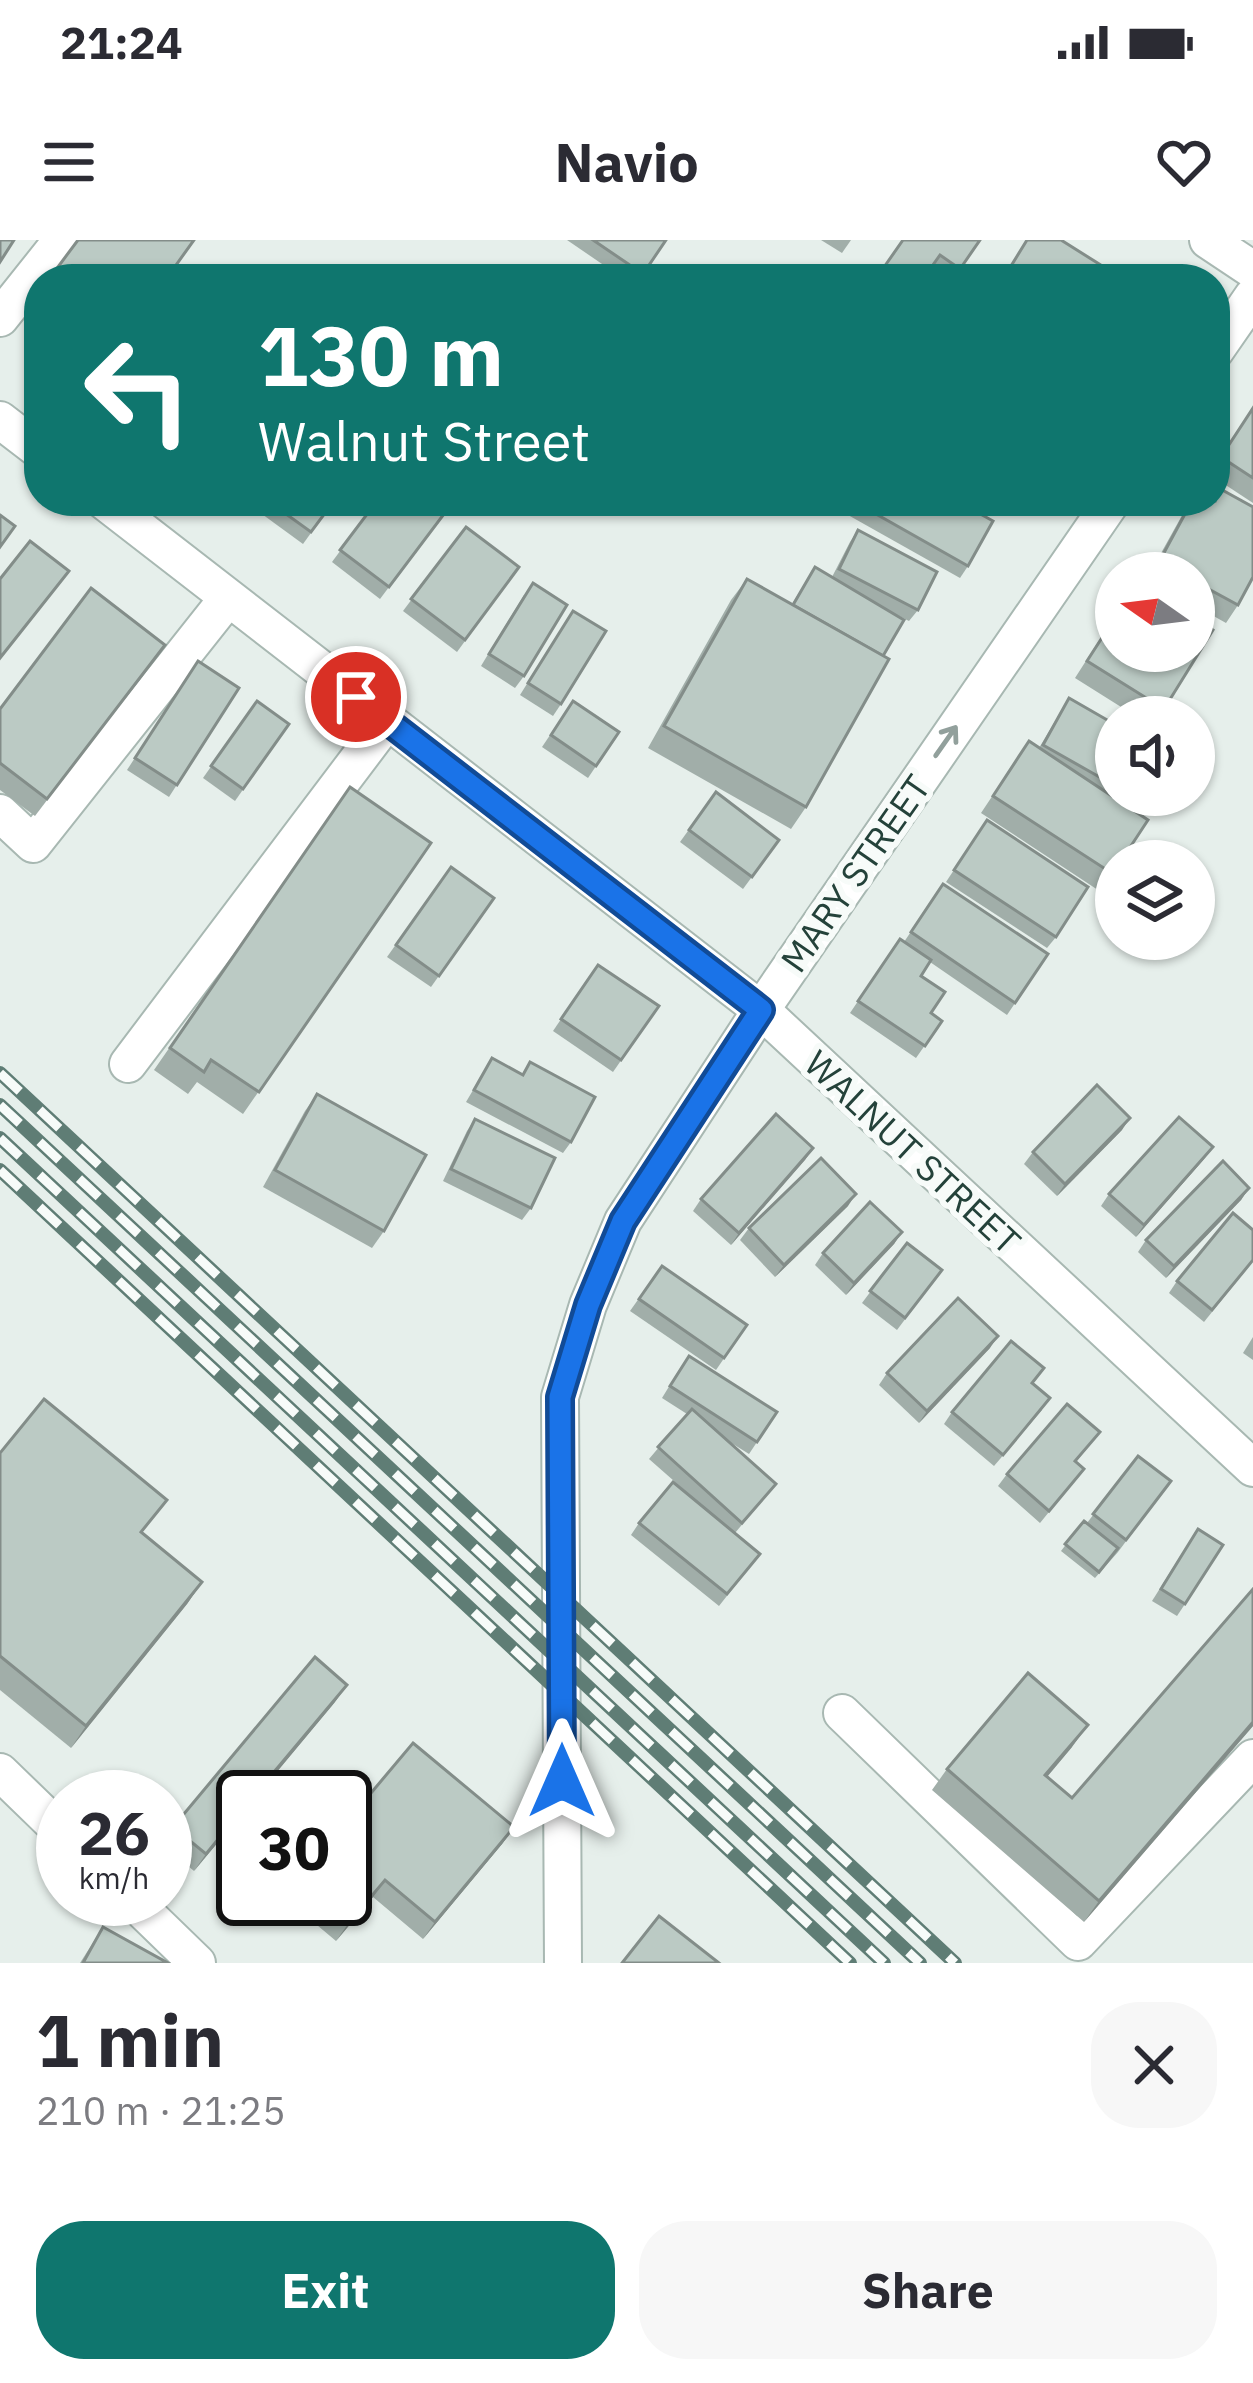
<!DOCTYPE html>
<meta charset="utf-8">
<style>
:root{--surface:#fff;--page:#f7f7f7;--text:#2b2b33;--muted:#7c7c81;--accent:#0f766e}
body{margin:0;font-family:"IBM Plex Sans",sans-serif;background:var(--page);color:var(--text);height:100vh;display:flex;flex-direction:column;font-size:45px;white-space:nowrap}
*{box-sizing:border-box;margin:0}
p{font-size:39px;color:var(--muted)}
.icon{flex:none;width:66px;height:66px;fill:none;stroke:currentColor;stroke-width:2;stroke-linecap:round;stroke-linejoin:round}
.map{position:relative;height:1723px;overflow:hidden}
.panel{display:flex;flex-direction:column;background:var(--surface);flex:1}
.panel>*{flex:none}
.top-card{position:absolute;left:24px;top:24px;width:1206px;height:252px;border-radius:48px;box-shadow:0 3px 9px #0004;background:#0f766e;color:#fff;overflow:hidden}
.needle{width:78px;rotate:284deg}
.fabs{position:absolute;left:1095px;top:312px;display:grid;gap:24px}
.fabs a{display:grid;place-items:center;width:120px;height:120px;border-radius:50%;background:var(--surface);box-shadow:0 3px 9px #0004;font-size:60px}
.speed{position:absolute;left:36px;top:1530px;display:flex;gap:24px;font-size:60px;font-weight:700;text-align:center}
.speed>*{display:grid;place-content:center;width:156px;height:156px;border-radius:50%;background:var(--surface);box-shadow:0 3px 9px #0004;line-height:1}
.speed small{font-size:30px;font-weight:400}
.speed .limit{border:6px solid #111;border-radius:18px;background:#fff;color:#111}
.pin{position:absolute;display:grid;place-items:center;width:102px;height:102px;color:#fff;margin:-51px;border:6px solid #fff;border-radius:50%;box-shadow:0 3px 12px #0007}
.me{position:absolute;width:132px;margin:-66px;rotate:0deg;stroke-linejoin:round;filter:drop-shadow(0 0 9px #0008)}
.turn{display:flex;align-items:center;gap:42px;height:252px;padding:0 36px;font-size:54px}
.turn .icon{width:156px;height:156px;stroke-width:2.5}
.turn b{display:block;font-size:84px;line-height:102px}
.round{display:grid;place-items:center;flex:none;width:126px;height:126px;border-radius:48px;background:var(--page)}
.summary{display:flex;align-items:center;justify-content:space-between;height:204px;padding:0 36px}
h1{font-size:72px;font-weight:700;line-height:90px}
.primary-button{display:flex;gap:24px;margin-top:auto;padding:24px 36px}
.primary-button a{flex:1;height:138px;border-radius:48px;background:var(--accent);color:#fff;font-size:48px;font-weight:700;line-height:138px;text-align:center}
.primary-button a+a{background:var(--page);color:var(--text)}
.status{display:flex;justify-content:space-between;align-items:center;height:84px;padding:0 60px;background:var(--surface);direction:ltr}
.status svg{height:33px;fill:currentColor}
header{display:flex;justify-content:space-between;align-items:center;height:156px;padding:0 36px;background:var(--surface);font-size:54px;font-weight:700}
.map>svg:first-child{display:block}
</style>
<div class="status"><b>21:24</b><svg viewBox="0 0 49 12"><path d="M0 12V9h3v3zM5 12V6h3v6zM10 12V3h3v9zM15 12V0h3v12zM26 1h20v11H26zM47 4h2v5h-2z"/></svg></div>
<header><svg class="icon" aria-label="menu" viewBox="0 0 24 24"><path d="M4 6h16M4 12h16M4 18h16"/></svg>Navio<svg class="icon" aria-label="heart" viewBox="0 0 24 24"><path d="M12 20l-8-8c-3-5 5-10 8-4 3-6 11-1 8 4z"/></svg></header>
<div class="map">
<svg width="1253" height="1723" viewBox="0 0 1253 1723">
<rect width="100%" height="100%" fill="#e6efeb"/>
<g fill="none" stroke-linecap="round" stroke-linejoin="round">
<g stroke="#a8b8b2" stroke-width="40">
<g id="minor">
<path d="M1208,0L1253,30"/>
<path d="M0,78L62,0"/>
<path d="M1215,111L1253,56"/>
<path d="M0,180L39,210"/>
<path d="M104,261L761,770L1253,1228"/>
<path d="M0,573L33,604L228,358"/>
<path d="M128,824L387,481"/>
<path d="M842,1473L1078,1702L1253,1518"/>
<path d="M0,1532L63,1593"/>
<path d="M131,1659L197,1723"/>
<path d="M563,1723L560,1157L588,1065L623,981L761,770L1112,261"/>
</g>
</g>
<use href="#minor" stroke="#fff" stroke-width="36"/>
<g stroke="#5f7d75" stroke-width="14">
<g id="rail">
<path d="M0,833L955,1723"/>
<path d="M0,865L920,1723"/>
<path d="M0,898L884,1723"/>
<path d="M0,930L850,1723"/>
</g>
</g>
<use href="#rail" stroke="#f7fbf9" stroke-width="9" stroke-dasharray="27" stroke-linecap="butt"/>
</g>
<g fill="#a1aea9">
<path d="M567,0H666L639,39H624Z"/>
<path d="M821,0H851L842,13Z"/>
<path d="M903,0H980L953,39H949L932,27L923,39H876Z"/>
<path d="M39,53V83L25,73Z"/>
<path d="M1253,167V263L1215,238V224Z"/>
<path d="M255,261H334L303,304L251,266Z"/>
<path d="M377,261L447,270L380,359L332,322Z"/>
<path d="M835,261H957L968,326L960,338L832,266Z"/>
<path d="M1190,261H1215L1238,365L1226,383L1194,365V333H1150Z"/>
<path d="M466,287L519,327L457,412L403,371Z"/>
<path d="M858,290L918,370L909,381L887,370L883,416L806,567L791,589L648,508L731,360L747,339L792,364L815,327L832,337L850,302Z"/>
<path d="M524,355V436L515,448L481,426Z"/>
<path d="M1116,374V411L1213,390L1158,477H1137L1075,438Z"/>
<path d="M565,383L561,464L553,476L520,455Z"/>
<path d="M165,405L35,576L0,550V469Z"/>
<path d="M198,421L239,448L169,557L127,530Z"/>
<path d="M1069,458L1116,485V546L1110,542L1104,551L1116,629L1101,652L981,573L1029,501L1039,508Z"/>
<path d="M257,461L289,484L235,561L203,538Z"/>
<path d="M573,461L619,492L588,538L542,507Z"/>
<path d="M350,547L431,603L243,874L197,842L188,854L154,830Z"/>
<path d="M716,552L779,600L743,649L680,602Z"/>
<path d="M987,580L1056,697L1047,708L946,642Z"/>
<path d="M451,627L494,658L431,747L387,717Z"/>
<path d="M943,644L1048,714L1007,775L930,722L921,736L931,773L942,781L916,818L850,773L900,699L904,702Z"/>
<path d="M598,725L659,766L613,832L553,791Z"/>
<path d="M492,818L522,834L530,822L571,902L563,913L466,862Z"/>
<path d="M317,854L384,991L372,1008L263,947L305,871Z"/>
<path d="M475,879L531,968L522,980L443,941L467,891Z"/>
<path d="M1122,890L1057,956L1024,924L1033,912Z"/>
<path d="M813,908L731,1005L693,971L701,959Z"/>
<path d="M1204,919L1136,997L1101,966L1109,954Z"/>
<path d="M1249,948L1241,960L1166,1038L1138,1012L1146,1000Z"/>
<path d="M848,966L775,1037L740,1000L749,988Z"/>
<path d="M1253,990V1021L1204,1082L1169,1053L1177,1041Z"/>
<path d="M902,992L894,1004L846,1055L815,1025L823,1013Z"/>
<path d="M907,1003L942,1030L897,1090L862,1063Z"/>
<path d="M662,1026L747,1085L716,1130L630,1071Z"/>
<path d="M1253,1097V1120L1243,1113Z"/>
<path d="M990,1108L919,1183L879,1145L887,1133Z"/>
<path d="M681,1127L777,1172L749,1214L725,1199L776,1244L735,1293L760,1314L719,1366L631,1295L639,1283L699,1263L649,1219L687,1174L662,1158Z"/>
<path d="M1033,1143L1042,1170L994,1226L944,1184L952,1172Z"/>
<path d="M1100,1192L1076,1222L1084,1229L1040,1283L998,1246L1007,1234Z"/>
<path d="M0,1213L142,1293L202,1342L187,1364L71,1508L0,1450Z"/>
<path d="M1138,1216L1171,1241L1118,1312L1095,1338L1061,1311L1084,1281L1087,1283Z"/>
<path d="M1190,1301L1185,1364L1177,1376L1152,1361Z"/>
<path d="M1253,1349V1486L1084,1682L932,1550L947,1529L1072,1507L1047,1537L1072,1558Z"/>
<path d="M335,1462L194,1631L165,1607V1599L173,1587Z"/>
<path d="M345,1584L514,1587L502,1604L423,1699L373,1657L336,1701L286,1659H345Z"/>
<path d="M103,1687L168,1723H80Z"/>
</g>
<g fill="#838d89">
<path d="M1130,878L1122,890L1057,956L1065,944Z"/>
<path d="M1213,907L1204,919L1136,997L1144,985Z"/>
<path d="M813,908L805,920L731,1005L739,993Z"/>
<path d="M1249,948L1241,960L1166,1038L1174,1026Z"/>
<path d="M856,954L848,966L775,1037L784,1025Z"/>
<path d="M902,992L894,1004L846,1055L854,1043Z"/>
<path d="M998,1096L990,1108L919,1183L927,1171Z"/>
<path d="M202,1342L187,1364L71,1508L86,1486Z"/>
<path d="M347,1445L335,1462L256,1557H253Z"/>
<path d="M1253,1482V1486L1084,1682L1099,1661Z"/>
<path d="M1088,1485L1072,1507L1030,1557L1045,1535Z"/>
<path d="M243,1569V1572L194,1631L206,1614Z"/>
<path d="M514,1587L502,1604L423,1699L435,1682Z"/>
<path d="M385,1640L373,1657L336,1701L348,1684Z"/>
</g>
<g fill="#bbcac4" stroke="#838d89" stroke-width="3">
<path d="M0,0H14L0,22Z"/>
<path d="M78,0H194L166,39H49Z"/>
<path d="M593,0H666L643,34Z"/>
<path d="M903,0H980L960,29L940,15L923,39H895L882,30Z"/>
<path d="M1027,0H1061L1123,39H1003Z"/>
<path d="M1253,168V238L1221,217Z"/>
<path d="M1215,246L1253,267V337L1238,365L1194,341V333H1179L1159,322L1192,261H1215Z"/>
<path d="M268,261H334L311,292Z"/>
<path d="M377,261H436L447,270L389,347L340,310Z"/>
<path d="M853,261H957L993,281L968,326Z"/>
<path d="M0,275L15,286L0,307Z"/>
<path d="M466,287L519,327L465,400L411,359Z"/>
<path d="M858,290L937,332L918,370L839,329Z"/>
<path d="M30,301L69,331L0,418V339Z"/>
<path d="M815,327L904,380L883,416L793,365Z"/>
<path d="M747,339L889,419L806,567L664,486Z"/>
<path d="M533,343L567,365L524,436L489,414Z"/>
<path d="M91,348L165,405L47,559L0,523V469Z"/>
<path d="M573,371L606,391L561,464L528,443Z"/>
<path d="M1116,376V411H1194V378L1213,390L1164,469L1087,421Z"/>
<path d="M198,421L239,448L177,545L135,518Z"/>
<path d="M1069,458L1116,485V532L1110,543L1043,505Z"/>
<path d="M257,461L289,484L243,549L211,526Z"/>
<path d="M573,461L619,492L596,526L551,495Z"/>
<path d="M1029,501L1148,580L1121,621H1116V629L1113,634L993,556Z"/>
<path d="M350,547L431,603L259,852L211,820L204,832L170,808Z"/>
<path d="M716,552L779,600L752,637L689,590Z"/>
<path d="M987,580L1088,647L1056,697L954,630Z"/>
<path d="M451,627L494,658L439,736L396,705Z"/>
<path d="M943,644L1048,714L1015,763L911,692Z"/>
<path d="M900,699L931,720L921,736L945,752L931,773L942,781L925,806L858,761Z"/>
<path d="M598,725L659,766L621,820L561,779Z"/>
<path d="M492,818L523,835L530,822L595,857L571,902L474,850Z"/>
<path d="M1097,845L1130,878L1065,944L1033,912Z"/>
<path d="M317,854L426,915L384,991L275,930Z"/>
<path d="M776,874L813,908L739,993L701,959Z"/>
<path d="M1179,877L1213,907L1144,985L1109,954Z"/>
<path d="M475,879L555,918L531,968L451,929Z"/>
<path d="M821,918L856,954L784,1025L749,988Z"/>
<path d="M1223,921L1249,948L1174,1026L1146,1000Z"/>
<path d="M870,962L902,992L854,1043L823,1013Z"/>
<path d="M1233,973L1253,990V1020L1212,1070L1177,1041Z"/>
<path d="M907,1003L942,1030L905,1078L870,1051Z"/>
<path d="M662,1026L747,1085L724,1118L639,1059Z"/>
<path d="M958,1058L998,1096L927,1171L887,1133Z"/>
<path d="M1011,1101L1044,1128L1032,1143L1050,1158L1003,1215L952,1172Z"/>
<path d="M689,1116L777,1172L757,1202L670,1146Z"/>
<path d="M44,1159L167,1260L141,1292L202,1342L86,1486L0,1416V1213Z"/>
<path d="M1067,1164L1100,1192L1075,1221L1084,1229L1049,1271L1007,1234Z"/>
<path d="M692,1169L776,1244L742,1283L658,1207Z"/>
<path d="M1138,1216L1171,1241L1126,1300L1093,1274Z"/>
<path d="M673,1242L760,1314L727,1354L639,1283Z"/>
<path d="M1084,1281L1118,1308L1099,1332L1065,1304Z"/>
<path d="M1198,1289L1223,1305L1185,1364L1161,1349Z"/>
<path d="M1253,1349V1482L1099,1661L947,1529L1028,1433L1088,1485L1045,1535L1072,1558Z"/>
<path d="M315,1417L347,1445L253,1557H243V1569L206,1614L173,1587Z"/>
<path d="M413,1503L514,1587L435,1682L385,1640L348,1684L318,1659H345V1584Z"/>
<path d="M659,1676L719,1723H622Z"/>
<path d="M103,1687L168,1723H83Z"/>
</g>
<defs><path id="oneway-shaft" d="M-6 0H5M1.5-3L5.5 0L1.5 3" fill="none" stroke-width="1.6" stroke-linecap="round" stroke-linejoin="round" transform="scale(3)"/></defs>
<use stroke="#92a09c" href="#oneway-shaft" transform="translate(946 501) rotate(-55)"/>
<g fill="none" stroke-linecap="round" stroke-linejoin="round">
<g stroke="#114b97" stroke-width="30">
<path id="route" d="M356,457L761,770L623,981L588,1065L560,1157L562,1541"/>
</g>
<use href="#route" stroke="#1a73e8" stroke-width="21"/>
</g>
<g text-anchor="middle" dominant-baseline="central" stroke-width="12" stroke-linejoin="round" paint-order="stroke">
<g font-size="36" fill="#24423a" stroke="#f7fbf9">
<text transform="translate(855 633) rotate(-55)">MARY STREET</text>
<text transform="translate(913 912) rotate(43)">WALNUT STREET</text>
</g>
</g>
</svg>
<div class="fabs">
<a><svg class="needle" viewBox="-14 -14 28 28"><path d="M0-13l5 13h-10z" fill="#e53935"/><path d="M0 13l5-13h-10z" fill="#7c7c81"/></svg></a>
<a><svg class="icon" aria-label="sound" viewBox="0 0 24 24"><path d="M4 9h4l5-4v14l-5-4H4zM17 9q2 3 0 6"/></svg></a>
<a><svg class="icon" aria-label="layers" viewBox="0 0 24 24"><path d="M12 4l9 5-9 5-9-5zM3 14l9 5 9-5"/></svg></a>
</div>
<div class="speed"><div>26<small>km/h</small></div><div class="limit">30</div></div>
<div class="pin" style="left:356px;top:457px;background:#d93025"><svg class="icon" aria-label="arrive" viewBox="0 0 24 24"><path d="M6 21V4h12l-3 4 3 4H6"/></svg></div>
<svg class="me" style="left:562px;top:1541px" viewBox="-20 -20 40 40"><path d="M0-17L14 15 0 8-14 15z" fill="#1a73e8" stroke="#fff" stroke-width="4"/></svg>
<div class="top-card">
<div class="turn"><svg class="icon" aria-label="left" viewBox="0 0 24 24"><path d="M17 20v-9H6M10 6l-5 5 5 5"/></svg><div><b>130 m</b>Walnut Street</div></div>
</div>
</div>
<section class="panel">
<div class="summary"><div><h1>1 min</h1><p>210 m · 21:25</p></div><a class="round"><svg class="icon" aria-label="close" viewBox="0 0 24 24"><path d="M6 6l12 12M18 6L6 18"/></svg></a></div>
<div class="primary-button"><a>Exit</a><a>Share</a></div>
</section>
